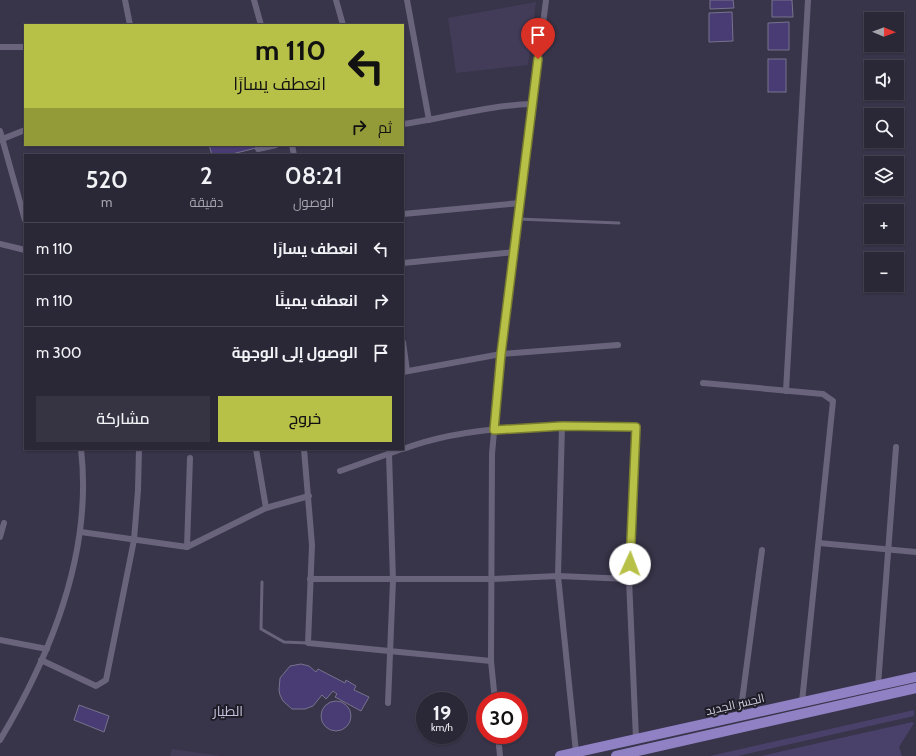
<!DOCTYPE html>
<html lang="ar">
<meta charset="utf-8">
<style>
:root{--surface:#2a2737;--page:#363342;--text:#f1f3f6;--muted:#a5a5ad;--line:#464452;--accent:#b8c147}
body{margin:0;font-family:Cabin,Cairo,sans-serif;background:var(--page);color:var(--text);direction:rtl;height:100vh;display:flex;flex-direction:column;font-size:15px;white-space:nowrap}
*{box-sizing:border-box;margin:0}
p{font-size:13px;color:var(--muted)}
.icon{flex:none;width:22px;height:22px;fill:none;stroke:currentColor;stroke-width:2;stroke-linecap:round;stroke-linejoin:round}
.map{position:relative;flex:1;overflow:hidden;direction:ltr}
.details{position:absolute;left:24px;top:154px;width:380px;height:296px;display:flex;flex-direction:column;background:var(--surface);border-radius:0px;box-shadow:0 1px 3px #0004,0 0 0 1px var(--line);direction:rtl}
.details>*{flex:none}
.top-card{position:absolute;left:24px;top:24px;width:380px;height:122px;border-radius:0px;box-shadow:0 1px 3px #0004,0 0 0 1px var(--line);direction:rtl;background:#b8c147;color:#111;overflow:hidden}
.needle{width:26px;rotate:91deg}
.tools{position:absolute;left:864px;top:12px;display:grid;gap:8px}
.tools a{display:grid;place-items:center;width:40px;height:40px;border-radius:0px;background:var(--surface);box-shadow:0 1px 3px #0004,0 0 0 1px var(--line);font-size:20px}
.speed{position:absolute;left:416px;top:692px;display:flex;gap:8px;font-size:20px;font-weight:700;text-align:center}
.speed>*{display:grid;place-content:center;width:52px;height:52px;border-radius:50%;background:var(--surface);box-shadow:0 1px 3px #0004,0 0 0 1px var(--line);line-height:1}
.speed small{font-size:10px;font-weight:400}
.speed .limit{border:6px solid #d22;background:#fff;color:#111}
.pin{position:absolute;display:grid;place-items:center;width:34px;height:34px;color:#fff;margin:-41px -17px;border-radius:50% 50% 50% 0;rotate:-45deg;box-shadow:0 0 4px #0007}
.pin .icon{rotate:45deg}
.me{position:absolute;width:44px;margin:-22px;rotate:2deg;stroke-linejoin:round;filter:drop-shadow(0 0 3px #0008)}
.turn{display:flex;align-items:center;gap:14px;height:84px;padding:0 12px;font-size:18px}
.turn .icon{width:52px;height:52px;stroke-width:2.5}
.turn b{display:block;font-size:28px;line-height:34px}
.then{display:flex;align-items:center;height:38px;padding:0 12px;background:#0003;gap:8px;font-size:15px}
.eta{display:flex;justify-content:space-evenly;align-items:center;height:68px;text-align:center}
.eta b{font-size:24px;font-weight:600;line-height:28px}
.action{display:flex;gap:8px;margin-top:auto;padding:8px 12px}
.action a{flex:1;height:46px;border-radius:0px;background:var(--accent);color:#111;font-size:16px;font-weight:600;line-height:46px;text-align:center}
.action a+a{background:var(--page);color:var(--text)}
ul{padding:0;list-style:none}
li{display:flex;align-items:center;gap:12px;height:52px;padding:0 12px;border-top:1px solid var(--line)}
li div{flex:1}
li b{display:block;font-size:15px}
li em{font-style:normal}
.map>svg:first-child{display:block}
</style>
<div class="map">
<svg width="916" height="756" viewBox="0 0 916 756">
<rect width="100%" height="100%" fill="#383449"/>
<g fill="#423c58">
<path d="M536,2L528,65L456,73L448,18Z"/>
<path d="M172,749L221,756H170Z"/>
</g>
<g fill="#49416a">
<path d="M914,710V716L738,756H710Z"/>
<path d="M912,722L914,723L899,747L902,756H761Z"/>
</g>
<g fill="#493c74" stroke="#77738c">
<path d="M710,0H733L734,8L710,9Z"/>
<path d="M772,0H792L793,17H772Z"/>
<path d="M732,12L733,41L709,42V13Z"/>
<path d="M789,22V50H768V23Z"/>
<rect x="768" y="59" width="18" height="33"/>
<path d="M209,145H259L260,147L228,155H212Z"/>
<path d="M301,664L309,666L316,672L318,669L345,683L346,680L356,686L354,690L369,697L361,711L335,697L337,694L333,691L326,699L322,695L313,706L305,709H292L283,701L280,695L279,690L280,678L290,666Z"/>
<circle cx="336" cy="716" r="15"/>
<path d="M79,705L109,716L104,732L74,720Z"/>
</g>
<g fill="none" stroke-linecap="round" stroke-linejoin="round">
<g stroke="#69647c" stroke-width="3">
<path d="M518,219L619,223"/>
<path d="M262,582L261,629L284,642L308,643"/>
</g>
<g stroke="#69647c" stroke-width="6">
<path d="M125,0L130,25"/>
<path d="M254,0L261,25"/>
<path d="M336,0L343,25"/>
<path d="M407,0L429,120"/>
<path d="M0,47H25"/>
<path d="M403,124C446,118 489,105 532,104"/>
<path d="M0,131L25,220"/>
<path d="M0,140L25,130"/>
<path d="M292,145L294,155"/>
<path d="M258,149L276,145"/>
<path d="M403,214L520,203"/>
<path d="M0,244L25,250"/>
<path d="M403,263L514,252"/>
<path d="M403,342L407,371"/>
<path d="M403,372L501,354L618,345"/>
<path d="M703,383L823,394L833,401L802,702"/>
<path d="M786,391L808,0"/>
<path d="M562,426L558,576L576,752"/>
<path d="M256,449L266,508"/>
<path d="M304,449L312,545L308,643L491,661"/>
<path d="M403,449C474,422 561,426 636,427L629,579L636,739"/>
<path d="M340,471L402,449"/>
<path d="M81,532L187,547L266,508L309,496"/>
<path d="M0,537L4,523"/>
<path d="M819,543L916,552"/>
<path d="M187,547L190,458"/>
<path d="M310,579H492L558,576L629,579"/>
<path d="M0,640L47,649"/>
<path d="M41,660L96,686L106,680L134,540L138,490L139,449"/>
<path d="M878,685L896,447"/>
<path d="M495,701L491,661L492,454L501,354L546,0"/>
<path d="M388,703L393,580L389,454"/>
<path d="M740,716L762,550"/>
<path d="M498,735L500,756"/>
<path d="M0,740C52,653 93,552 81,449"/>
</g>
<g stroke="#9081c5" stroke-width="10">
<path d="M560,756L916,677"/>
<path d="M616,756L916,688"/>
</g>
</g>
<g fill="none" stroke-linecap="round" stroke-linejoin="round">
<g stroke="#787d2e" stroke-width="10">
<path id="route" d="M538,59L501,354L494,430L562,426L636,427L630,564"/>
</g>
<use href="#route" stroke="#b8c147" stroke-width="7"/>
</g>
<g text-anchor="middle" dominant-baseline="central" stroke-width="4" stroke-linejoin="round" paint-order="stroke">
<g font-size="12" fill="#d1cfdd" stroke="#1f1d27">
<text transform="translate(735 704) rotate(-13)">الجسر الجديد</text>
</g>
<g font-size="14" fill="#c5c1dc" stroke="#1f1d27">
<text x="228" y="711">الطيار</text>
</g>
</g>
</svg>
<div class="tools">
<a><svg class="needle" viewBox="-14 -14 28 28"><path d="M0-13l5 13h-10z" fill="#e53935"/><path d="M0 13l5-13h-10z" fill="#a5a5ad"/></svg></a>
<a><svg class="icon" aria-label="sound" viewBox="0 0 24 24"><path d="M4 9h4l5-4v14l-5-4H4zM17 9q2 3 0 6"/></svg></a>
<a><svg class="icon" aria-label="search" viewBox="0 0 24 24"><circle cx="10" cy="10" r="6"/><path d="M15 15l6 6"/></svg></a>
<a><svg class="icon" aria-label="layers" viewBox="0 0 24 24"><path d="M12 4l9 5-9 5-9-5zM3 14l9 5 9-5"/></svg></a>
<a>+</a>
<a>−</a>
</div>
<div class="speed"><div>19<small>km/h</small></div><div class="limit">30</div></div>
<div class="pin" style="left:538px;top:59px;background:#d93025"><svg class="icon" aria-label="arrive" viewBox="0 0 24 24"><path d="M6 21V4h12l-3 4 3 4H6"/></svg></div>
<svg class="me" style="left:630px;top:564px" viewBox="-20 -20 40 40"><circle r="19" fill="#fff"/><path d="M0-13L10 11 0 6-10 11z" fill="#b8c147"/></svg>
<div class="top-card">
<div class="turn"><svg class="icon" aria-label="left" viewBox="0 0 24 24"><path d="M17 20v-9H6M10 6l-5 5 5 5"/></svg><div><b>110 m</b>انعطف يسارًا</div></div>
<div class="then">ثم<svg class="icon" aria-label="right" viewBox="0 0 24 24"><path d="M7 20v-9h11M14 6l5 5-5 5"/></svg></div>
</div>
<section class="details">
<div class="eta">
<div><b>08:21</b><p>الوصول</p></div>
<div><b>2</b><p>دقيقة</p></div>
<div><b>520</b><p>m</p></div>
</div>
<ul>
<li><svg class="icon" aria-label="left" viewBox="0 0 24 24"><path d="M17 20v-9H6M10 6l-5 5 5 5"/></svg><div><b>انعطف يسارًا</b></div><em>110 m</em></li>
<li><svg class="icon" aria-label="right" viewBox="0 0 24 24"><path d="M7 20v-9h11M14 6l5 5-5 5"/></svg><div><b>انعطف يمينًا</b></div><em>110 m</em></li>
<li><svg class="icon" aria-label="arrive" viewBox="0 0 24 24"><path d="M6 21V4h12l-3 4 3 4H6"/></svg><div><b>الوصول إلى الوجهة</b></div><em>300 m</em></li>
</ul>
<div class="action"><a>خروج</a><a>مشاركة</a></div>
</section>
</div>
